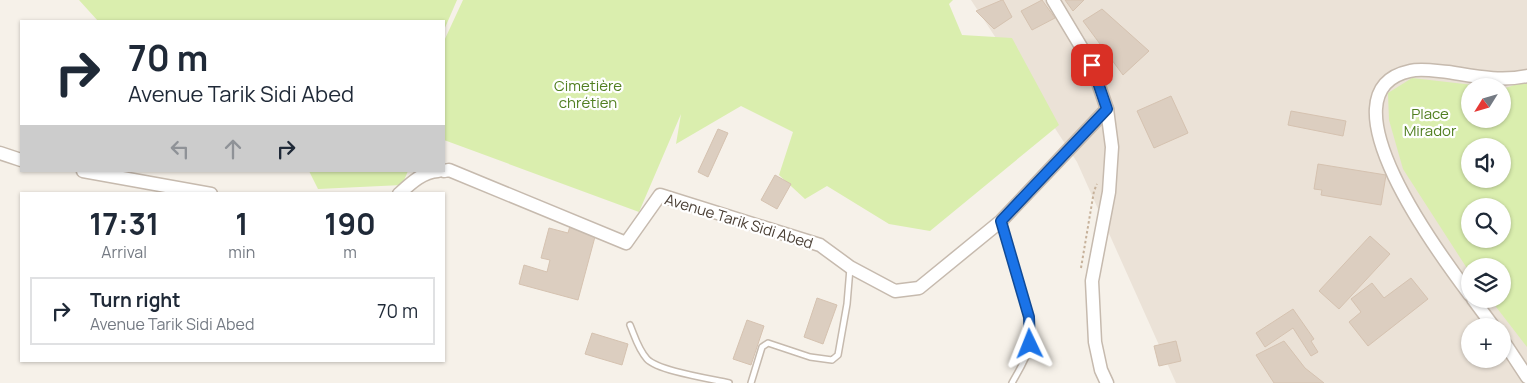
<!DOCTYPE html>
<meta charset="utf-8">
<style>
:root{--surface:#fff;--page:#f2f2f3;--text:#1f2937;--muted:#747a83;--line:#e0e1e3}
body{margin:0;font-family:Manrope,sans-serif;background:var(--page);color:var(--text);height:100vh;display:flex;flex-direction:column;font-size:19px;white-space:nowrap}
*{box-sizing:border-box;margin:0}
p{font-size:16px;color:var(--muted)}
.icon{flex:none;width:28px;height:28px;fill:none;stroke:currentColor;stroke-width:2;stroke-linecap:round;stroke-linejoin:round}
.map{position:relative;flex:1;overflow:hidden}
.drawer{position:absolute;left:20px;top:192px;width:425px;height:170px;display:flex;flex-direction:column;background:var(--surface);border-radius:0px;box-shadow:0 1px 4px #0004}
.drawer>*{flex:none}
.hud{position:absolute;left:20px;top:20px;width:425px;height:152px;border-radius:0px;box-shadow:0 1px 4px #0004;background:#fff;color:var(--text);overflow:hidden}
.needle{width:32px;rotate:233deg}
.tools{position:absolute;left:1461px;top:78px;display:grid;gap:10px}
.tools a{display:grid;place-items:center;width:50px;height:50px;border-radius:50%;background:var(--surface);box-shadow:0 1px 4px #0004;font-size:25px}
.pin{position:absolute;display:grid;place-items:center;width:42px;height:42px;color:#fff;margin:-21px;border-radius:10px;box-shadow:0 2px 8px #0006}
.me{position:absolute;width:55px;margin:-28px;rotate:358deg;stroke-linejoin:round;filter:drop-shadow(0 0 4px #0008)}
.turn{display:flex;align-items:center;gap:18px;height:105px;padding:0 25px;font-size:22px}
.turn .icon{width:65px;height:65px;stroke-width:2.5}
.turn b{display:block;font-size:35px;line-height:42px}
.lanes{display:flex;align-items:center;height:48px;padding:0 25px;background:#0003;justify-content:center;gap:25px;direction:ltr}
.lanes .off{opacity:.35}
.eta{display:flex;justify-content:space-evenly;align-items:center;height:85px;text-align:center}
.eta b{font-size:30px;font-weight:700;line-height:35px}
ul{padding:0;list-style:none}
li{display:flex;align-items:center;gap:15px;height:68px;margin:0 10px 8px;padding:0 15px;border:2px solid var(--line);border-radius:0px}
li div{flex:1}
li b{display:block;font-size:19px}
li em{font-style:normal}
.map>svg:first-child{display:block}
</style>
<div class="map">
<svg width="1527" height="383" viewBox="0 0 1527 383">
<rect width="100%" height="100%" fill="#f6f1e9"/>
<path fill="#ebe2d7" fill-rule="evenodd" d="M971,0H1527V383H1176L1077,162ZM1470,86H1502V119H1470ZM1470,146H1502V179H1470ZM1470,206H1502V239H1470ZM1470,266H1502V299H1470ZM1470,326H1502V359H1470Z"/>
<g fill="#daeeae" fill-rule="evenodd">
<path d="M79,0H457L444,30V21H98Z"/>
<path d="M463,0H953L949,4L962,35L1012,38L1059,125L930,231L889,224L827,186L805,199L779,175L793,132L741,106L676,144L681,114L639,212L444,140V41Z"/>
<path d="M1412,78L1482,86H1470V119H1502L1503,89L1527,80V347L1490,299H1502V266H1470V273L1403,169L1389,120L1388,93ZM1470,146H1502V179H1470ZM1470,206H1502V239H1470Z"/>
<path d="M309,171H408L402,185L318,189Z"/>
</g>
<g fill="#dccec0" stroke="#d5c2b0">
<path d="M1002,0H1003L1012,17L994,29L976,11Z"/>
<path d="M1042,0L1055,18L1032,30L1021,11Z"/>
<path d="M1065,0H1084L1073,11Z"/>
<path d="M1102,9L1149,51L1123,75L1083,21Z"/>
<path d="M1171,96L1188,133L1154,148L1137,111Z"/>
<path d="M1291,111L1346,121L1343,136L1288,125Z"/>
<path d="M718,129L728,133L708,177L698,172Z"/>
<path d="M1318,164L1386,175L1381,205L1321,195L1322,190L1314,189Z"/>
<path d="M775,175L791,184L777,209L761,200Z"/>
<path d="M570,226L596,233L578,300L519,284L524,265L547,272L550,260L541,258L549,228L568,233Z"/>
<path d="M1370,236L1390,254L1339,309L1319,291Z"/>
<path d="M1411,278L1428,299L1368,346L1349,322L1361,312L1351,299L1372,283L1384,298Z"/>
<path d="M817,298L837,305L823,344L804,337Z"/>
<path d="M1293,309L1314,339L1311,341L1318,352L1311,356L1293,328L1265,347L1256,333Z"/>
<path d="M747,320L764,326L751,365L733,359Z"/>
<path d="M592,333L628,344L622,365L585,354Z"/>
<path d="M1176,341L1181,361L1159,366L1154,346Z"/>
<path d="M1284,341L1305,368L1324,383H1274L1256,355Z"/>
</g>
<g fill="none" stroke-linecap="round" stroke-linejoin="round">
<g stroke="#c6baae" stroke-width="8">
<g id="service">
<path d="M1001,222C1010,250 1035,318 1030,345C1027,358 1018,372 1012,383"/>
<path d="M630,325C635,337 638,349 647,359C658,371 712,379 729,383"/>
<path d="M751,383L762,347L768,343L810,357L832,360L838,355L847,304L850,268"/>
</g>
</g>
<g stroke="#c6baae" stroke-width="15">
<g id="tertiary">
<path d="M1053,0L1092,65L1107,109L1112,147L1109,192L1092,281L1095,342L1101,370L1107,383"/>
<path d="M0,153L21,160"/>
<path d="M83,171L211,194"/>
<path d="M444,171L449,170L626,243L660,195L820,245L850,267L895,291L919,288L1001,221L1107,109"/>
<path d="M399,194C410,184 422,172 438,171"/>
<path d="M1470,295C1443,259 1316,91 1410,71C1421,68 1436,71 1448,72C1474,76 1500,82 1527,76"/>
<path d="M1473,299L1493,326"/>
<path d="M1502,339L1527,377"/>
</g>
</g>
<path stroke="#c6b19a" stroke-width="2" stroke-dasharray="2.5 2.5" stroke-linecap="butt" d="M1081,268L1094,191L1097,184"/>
<use href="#service" stroke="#fff" stroke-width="5"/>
<use href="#tertiary" stroke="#fff" stroke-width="12"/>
</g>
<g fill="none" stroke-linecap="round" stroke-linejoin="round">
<g stroke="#114b97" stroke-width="12">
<path id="route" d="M1030,344L1029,317L1001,221L1107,109L1092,65"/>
</g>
<use href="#route" stroke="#1a73e8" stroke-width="9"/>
</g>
<g text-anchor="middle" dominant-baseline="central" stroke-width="4.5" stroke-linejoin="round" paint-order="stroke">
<g font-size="15" fill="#517f21" stroke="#fff">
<text x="588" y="85">Cimetière<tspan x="588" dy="17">chrétien</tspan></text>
<text x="1430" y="113">Place<tspan x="1430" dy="17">Mirador</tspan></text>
</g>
<g font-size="15" fill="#4b4036" stroke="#fff">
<text transform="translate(739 221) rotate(17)">Avenue Tarik Sidi Abed</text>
</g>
</g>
</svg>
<div class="tools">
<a><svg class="needle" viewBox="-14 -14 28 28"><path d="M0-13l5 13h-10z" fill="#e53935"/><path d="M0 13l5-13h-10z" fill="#747a83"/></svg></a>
<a><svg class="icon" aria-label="sound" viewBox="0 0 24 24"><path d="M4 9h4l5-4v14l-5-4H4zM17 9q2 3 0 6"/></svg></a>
<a><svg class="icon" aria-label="search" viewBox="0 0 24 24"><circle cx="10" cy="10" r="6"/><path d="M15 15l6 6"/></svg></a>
<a><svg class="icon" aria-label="layers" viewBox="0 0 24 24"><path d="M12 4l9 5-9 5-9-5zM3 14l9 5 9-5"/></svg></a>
<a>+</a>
</div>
<div class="pin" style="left:1092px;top:65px;background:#d93025"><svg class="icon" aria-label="arrive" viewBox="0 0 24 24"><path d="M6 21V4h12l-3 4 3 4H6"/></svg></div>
<svg class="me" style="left:1030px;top:344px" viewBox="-20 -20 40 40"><path d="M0-17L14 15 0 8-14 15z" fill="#1a73e8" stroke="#fff" stroke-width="4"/></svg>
<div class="hud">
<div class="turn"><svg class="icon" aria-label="right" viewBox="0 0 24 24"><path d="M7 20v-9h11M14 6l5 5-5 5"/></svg><div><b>70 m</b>Avenue Tarik Sidi Abed</div></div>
<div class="lanes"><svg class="icon off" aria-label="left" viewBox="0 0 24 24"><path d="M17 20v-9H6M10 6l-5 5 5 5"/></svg><svg class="icon off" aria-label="ahead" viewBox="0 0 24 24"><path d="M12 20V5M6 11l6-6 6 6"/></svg><svg class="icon" aria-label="right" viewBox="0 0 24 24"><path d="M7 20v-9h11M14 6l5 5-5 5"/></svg></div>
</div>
<section class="drawer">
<div class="eta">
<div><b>17:31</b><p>Arrival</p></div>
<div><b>1</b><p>min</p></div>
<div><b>190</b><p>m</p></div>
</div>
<ul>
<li><svg class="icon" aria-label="right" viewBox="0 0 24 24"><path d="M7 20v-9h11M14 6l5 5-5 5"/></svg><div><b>Turn right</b><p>Avenue Tarik Sidi Abed</p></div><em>70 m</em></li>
</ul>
</section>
</div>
